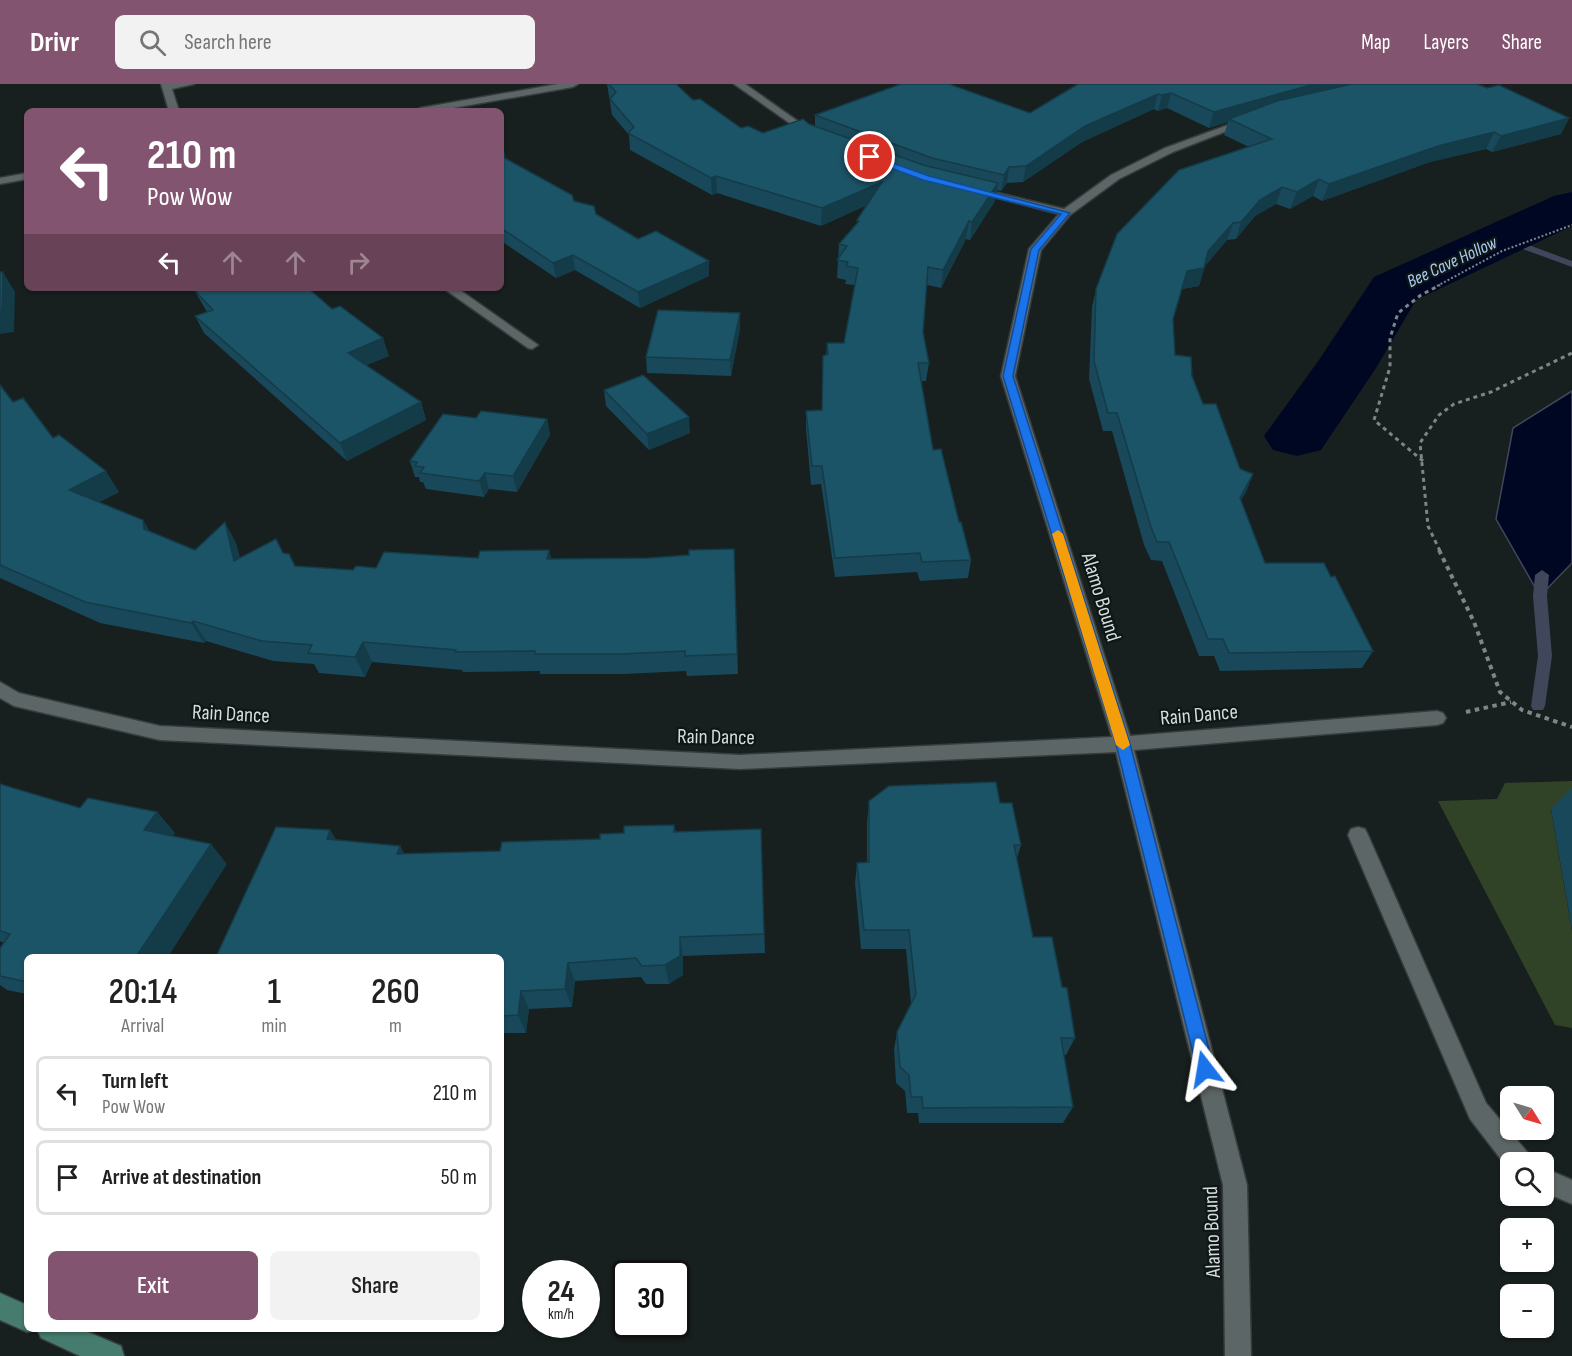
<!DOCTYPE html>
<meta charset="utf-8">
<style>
:root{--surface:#fff;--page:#f2f2f2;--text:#222;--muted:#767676;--line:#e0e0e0;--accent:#82546f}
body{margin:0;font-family:"Sofia Sans Condensed",sans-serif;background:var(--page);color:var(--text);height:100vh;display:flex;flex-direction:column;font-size:22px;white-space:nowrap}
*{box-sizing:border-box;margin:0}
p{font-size:20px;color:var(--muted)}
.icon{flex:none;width:33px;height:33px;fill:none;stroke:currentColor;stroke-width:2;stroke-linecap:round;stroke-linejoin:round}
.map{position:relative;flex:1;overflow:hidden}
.panel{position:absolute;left:24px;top:870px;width:480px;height:378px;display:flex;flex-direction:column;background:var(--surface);border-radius:9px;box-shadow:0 2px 4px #0004}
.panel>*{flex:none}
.hud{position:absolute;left:24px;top:24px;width:480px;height:183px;border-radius:9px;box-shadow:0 2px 4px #0004;background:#82546f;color:#fff;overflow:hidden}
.needle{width:39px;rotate:127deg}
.controls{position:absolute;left:1500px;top:1002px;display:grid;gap:12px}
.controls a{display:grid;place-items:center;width:54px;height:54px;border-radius:9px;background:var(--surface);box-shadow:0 2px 4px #0004;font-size:30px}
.speed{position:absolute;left:522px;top:1176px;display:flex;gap:12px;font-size:30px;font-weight:700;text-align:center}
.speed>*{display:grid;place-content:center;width:78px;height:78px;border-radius:50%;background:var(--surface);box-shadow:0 2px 4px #0004;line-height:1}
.speed small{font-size:15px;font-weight:400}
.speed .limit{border:3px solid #111;border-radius:9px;background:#fff;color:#111}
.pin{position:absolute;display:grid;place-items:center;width:51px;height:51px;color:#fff;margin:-26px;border:3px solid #fff;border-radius:50%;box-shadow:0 2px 6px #0007}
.me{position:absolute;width:66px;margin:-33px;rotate:346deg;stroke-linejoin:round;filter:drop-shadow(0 0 4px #0008)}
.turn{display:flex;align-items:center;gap:21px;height:126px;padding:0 24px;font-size:27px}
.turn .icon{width:78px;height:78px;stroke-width:2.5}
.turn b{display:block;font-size:42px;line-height:51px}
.lanes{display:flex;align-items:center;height:57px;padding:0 24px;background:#0003;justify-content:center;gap:30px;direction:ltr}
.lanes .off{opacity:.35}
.eta{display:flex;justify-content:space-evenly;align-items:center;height:102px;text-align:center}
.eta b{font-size:36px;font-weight:600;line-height:42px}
.cta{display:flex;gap:12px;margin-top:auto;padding:12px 24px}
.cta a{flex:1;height:69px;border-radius:9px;background:var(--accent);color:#fff;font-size:24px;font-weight:600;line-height:69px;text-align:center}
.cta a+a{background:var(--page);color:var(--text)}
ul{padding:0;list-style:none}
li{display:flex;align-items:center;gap:18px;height:75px;margin:0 12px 9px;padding:0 12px;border:3px solid var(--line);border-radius:9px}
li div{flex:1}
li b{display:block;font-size:22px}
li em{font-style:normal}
header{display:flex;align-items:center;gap:36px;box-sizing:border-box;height:84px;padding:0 30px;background:var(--accent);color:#fff}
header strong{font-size:28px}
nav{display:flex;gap:33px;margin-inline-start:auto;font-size:21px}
.search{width:420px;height:54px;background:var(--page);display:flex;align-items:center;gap:15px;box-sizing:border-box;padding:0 21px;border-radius:9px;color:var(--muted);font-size:22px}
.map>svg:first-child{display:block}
</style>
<header>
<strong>Drivr</strong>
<div class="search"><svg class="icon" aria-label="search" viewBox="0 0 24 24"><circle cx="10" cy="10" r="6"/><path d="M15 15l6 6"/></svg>Search here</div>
<nav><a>Map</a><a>Layers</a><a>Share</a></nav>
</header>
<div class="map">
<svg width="1572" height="1272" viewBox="0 0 1572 1272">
<rect width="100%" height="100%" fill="#171f1f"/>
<path fill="#314326" d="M1572,697V730L1551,726L1572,847V944L1555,941L1438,717L1497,715L1505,699Z"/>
<path fill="#000723" stroke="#40475a" stroke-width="1.5" d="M1572,307V479L1540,512L1496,435L1513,344Z"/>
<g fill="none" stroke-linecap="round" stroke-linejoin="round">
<g fill="#40475a" fill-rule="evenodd">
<path d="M1501,153H1507L1572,177V183L1501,157Z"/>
<path d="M1542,486L1549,491L1547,512L1552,572L1545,622L1543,626H1533L1531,622L1538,572L1533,512L1535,491Z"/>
</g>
<path fill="#000723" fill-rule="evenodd" d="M1572,108V142L1416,216L1376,284L1321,366L1297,372L1273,366L1264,352L1319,276L1374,193L1554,112Z"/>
<g stroke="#363c3c" stroke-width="3">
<g id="lane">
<path d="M161,0H194L172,5L179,27H169Z"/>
<path d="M1358,743L1365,745L1368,751L1486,1019L1528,1069L1531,1078H1510V1087L1470,1035L1348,751L1351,745Z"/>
<path d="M1544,1084L1572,1096V1120L1544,1108Z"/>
</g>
</g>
<g stroke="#363c3c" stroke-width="3">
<g id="street">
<path d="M558,0H578L573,3L436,27H415L420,24Z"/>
<path d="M734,0H745L819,52L811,54Z"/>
<path d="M1247,34L1255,36L1173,68L1119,95L1070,131L1041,166L1015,292L1130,652L1437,627L1443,629L1446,634L1443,639L1437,641L1134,666L1247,1101L1251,1272H1225L1223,1101L1116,668L740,685L160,656L14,622L0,614V598L19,609L160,642L740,671L1112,653L1001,292L1029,165L1059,130L968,106L973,103L1064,125L1111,91L1165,64Z"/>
<path d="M27,89V95L0,100V94Z"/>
<path d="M443,204H457L538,261L532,265L528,264Z"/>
</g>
</g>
<g stroke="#363c3c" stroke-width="3">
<g id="secondary">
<path d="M0,1209L27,1221V1245H35L27,1248L0,1236Z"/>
<path d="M37,1245H81L121,1262L124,1272H80L41,1254Z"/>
</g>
</g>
<path stroke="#7e8585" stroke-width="2" stroke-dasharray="2 2" stroke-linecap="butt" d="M1437,202L1502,167L1572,141"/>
<g stroke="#7e8585" stroke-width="3" stroke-dasharray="4 4" stroke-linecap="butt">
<path d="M1423,377L1374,336L1390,283V254L1398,229L1421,211L1440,201"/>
<path d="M1440,467L1428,442L1420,359L1439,331L1454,320L1491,308L1572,269"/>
</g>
<g stroke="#7e8585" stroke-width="4" stroke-dasharray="4.5 4.5" stroke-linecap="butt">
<path d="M1439,466L1474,538L1500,608L1522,626L1572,643"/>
<path d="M1466,628L1511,618"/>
</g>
<use href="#lane" fill="#5d6666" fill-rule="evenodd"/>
<use href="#street" fill="#5d6666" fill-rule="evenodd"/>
<use href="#secondary" fill="#467c6e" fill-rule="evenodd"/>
</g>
<g fill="#184859">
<path d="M607,0H676L693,16L741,44L763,49L809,40L815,42V31L1030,29L1078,0L1569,34L1561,50L1492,68L1486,65L1430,78L1322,117L1313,112L1290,125L1276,120L1255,132L1236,155L1227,156L1205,182L1199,202L1182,205L1173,235L1175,271L1192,292L1203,320L1240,385L1253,390L1246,408L1241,416L1265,479L1331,493L1373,567L1362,584L1220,587L1214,572H1199L1162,477L1151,476L1144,461L1112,347H1103L1089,295L1092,223L1096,205L1249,63L1224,51L1228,38L1209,44L1167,24L1158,27L1154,25L1082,58L1023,98L1007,99L1001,107L997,106L995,117L970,156L966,155L941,204L927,201L923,248L929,279L926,297H921L933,366L971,476L968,494L920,497L917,488L835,493L821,400L811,401L806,345V327L822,326L827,259H844L855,201L845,200L846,196L837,194L839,160L857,139V136L867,121L821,142L717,109L712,111L630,66L629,51L612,31Z"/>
<path d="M501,59L506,75L574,117L638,155L709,177V192L640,224L575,186L556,194L501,157Z"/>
<path d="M193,204H308L332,225L389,272L366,281L421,318L426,336L347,377L204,249L195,232L207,228Z"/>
<path d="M740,229V245L731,292L647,289L646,273Z"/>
<path d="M0,301L13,318L53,354L119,408L99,418L150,447L195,466L236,459L240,474L283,469L295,482L353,486L549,466L551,475L648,474L689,471L734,465L738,590L687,592L686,587L625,590H540V587L463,588L462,586L372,578L365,593L319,589L314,580L273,577L206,557L204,559L100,539L0,494Z"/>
<path d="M604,306L690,349L649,366L606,322Z"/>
<path d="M476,334L547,335L550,351L517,408L489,405L484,413L426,405L423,398H420L419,393H415L410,377Z"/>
<path d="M0,700L80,724L157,728L175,749L172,752L227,780L27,873V910L7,906L0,901V864L4,859L0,857Z"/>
<path d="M1572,704V846L1551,725Z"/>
<path d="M869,717L1000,719L1021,761L1017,774L1033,853L1062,903L1075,954L1066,971H1064L1073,1023L1063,1039H919L918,1029H907L905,1007L896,999L894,965L897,948L911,920L906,865H861L855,799L857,779L867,778V738Z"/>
<path d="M674,741L676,748L761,745L765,869L683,872V891L669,900H646L641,893L575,897L572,923L529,925L526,949H501V873H216L330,746L336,756L400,762L404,770L500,767L600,755L624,749Z"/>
</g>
<g fill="#143b48">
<path d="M1314,0H1374L1229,35L1228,38L1209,44L1214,28Z"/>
<path d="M1171,9L1167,24L1158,27L1162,11Z"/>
<path d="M1158,10L1154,25L1082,58L1023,98L1026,82L1085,42Z"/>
<path d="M1569,34L1561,50L1492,68L1501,52Z"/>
<path d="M1494,48L1486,65L1430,78L1322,117L1329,100L1438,62Z"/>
<path d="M501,61H503L506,75L501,76Z"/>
<path d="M1009,83L1007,99L1001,107L1004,91Z"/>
<path d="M716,92L717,109L712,111L711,94Z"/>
<path d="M1319,95L1313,112L1290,125L1297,108Z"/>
<path d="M882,98L881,115L821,142L822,124Z"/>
<path d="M998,99L995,117L970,156L972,138Z"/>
<path d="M1282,103L1276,120L1255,132L1236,155L1241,138L1260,116Z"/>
<path d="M969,137L966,155L941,204L943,186Z"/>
<path d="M1233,139L1227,156L1203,184L1208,167Z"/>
<path d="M573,171L575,186L556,194L553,179Z"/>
<path d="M709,177V192L640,224L638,208Z"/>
<path d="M1204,184L1199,202L1182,205L1187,187Z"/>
<path d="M3,188L15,208L14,248L0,250V228Z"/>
<path d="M740,229V245L731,292L730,276Z"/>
<path d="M383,254L389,272L355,286L348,269Z"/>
<path d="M421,318L426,336L347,377L340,359Z"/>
<path d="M689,333L690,349L649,366L647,350Z"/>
<path d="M547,335L550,351L517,408L513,392Z"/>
<path d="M106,387L119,408L83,427L69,406Z"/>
<path d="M485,389L489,405L484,413L479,397Z"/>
<path d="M1253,390L1246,408L1232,432L1240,414Z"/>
<path d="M143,436L156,457L144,445Z"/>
<path d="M225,438L236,459L245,497L234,477Z"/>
<path d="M549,466L554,487L547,475Z"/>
<path d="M193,537L206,557L204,559L191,539Z"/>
<path d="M363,558L372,578L365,593L355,573Z"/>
<path d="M157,728L175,749L162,767L144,746Z"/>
<path d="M330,746L343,767L327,755Z"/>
<path d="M211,760L227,780L168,873H136Z"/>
<path d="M400,762L411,783L397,770Z"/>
<path d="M680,853L683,872V891L669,900L665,881Z"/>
<path d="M568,879L575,897L572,923L565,905Z"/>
<path d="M521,907L529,925L526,949L518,931Z"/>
</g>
<g fill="#1c5467" stroke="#143b48" stroke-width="1.5">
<path d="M609,0H676L693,16L700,15L741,44L748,42L763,49L803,35L809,40L923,81L998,99L972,138L969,137L943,186L928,183L923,248L929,279H918L933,366L941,365L959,438H961L971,476L922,478L920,469L835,474L822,382H812L806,327L822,326L823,272L828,270L827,259H844L858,184L846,182L848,178L837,176L847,162L839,160L859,137L857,136L882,98L822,124L716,92L711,94L628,49L634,43L610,15L616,8Z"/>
<path d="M901,0H949L1030,29L1078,0H1314L1214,28L1171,9L1162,11L1158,10L1085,42L1026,82L1009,83L1004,91L932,74L815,31Z"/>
<path d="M1352,0H1477L1487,4L1499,1L1569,34L1501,52L1494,48L1438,62L1329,100L1319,95L1297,108L1282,103L1260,116L1241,138L1233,139L1208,167L1204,184L1187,187L1173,235L1175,271L1191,273L1192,292L1203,320H1216L1240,385L1253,390L1240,414L1265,479H1324L1331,493L1335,492L1373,567L1229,569L1223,555H1208L1169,458H1157L1151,443L1117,329H1108L1094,277L1096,205L1117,150L1179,86L1272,55L1229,35L1277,17Z"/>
<path d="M501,72L572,111L574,117L594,122L596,130L638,155L656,147L709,177L638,208L573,171L553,179L501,144Z"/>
<path d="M0,188H3L2,228H0Z"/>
<path d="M195,204H308L332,225L340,222L383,254L348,269L421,318L340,359L195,232L213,226L197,209Z"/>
<path d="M658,226L740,229L730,276L646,273Z"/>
<path d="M643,291L689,333L647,350L604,306Z"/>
<path d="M0,301L13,318L23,314L53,354L59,351L106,387L69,406L143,436L144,445L195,466L225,438L234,477L276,455L283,469L289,470L295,482L353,486L356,482L376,484L384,468L478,474L480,467L549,466L547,475L648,474L689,471V466L734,465L737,570L685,572V567L621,570H535V567L455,568L456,566L363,558L355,573L308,569L312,561L262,557L193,537L191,539L85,518L0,481Z"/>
<path d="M481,327L547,335L513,392L485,389L479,397L420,389L424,383L415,382L417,378L410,377L443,330L476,334Z"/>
<path d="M996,698L1000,719H1012L1021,761H1014L1033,853H1052L1062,903L1067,904L1075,954H1061L1073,1023L923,1024L922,1013H911L909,991L900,983L897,948L916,910L909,846H864L857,779L869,778V717L889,702Z"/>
<path d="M0,700L80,724L88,714L157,728L144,746L211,760L136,873H27V898L0,892V864L10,850L0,847Z"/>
<path d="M674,741V748L761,745L764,850L680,853V872L665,881L642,882L636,874L568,879L565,905L521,907L518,931L501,932V873H216L276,743L330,746L327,755L400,762L397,770L500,767L502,758L600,755V750L624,749V742Z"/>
</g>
<path fill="#1a73e8" stroke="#114b97" stroke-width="1.5" d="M870,71L929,92L1070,129L1039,166L1013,292L1130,660L1214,985L1212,991L1205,993L1199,991L1197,985L1116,660L1003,292L1031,165L1061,130L923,96L867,75V71Z"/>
<path fill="#f59e0b" d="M1058,446L1063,450L1130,661L1123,666L1116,661L1052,450Z"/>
<g text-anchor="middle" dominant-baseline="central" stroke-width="4.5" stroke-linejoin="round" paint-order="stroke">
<g font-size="18" font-style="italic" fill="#aacaf3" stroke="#0e1616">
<text transform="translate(1452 178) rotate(-25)">Bee Cave Hollow</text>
</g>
<g font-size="21" fill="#d7dcdc" stroke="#0e1616">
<text transform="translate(1101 513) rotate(73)">Alamo Bound</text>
<text transform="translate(231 630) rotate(3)">Rain Dance</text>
<text transform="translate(1199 631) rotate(-5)">Rain Dance</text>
<text transform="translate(716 653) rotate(1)">Rain Dance</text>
<text transform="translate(1212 1148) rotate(-92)">Alamo Bound</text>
</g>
</g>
</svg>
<div class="controls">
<a><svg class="needle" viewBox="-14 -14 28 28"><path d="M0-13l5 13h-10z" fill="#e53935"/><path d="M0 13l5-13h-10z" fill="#767676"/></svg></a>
<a><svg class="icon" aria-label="search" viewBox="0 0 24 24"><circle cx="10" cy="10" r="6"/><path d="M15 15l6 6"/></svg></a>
<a>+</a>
<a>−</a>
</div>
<div class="speed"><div>24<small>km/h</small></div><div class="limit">30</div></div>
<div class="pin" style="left:870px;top:73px;background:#d93025"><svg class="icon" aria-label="arrive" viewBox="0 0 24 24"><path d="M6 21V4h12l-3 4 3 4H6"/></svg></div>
<svg class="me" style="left:1205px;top:985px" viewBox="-20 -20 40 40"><path d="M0-17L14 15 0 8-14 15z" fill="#1a73e8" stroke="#fff" stroke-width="4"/></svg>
<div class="hud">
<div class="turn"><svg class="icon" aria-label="left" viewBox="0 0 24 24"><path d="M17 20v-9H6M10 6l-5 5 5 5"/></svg><div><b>210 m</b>Pow Wow</div></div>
<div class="lanes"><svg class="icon" aria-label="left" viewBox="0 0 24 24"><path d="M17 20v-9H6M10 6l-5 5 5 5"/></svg><svg class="icon off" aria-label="ahead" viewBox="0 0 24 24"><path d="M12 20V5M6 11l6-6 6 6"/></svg><svg class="icon off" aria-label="ahead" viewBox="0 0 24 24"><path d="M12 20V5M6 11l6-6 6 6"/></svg><svg class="icon off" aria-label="right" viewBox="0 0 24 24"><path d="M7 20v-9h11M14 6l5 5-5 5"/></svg></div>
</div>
<section class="panel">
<div class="eta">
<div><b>20:14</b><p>Arrival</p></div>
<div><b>1</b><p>min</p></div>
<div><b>260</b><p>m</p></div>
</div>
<ul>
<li><svg class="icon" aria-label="left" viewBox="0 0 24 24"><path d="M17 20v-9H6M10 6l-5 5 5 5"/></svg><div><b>Turn left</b><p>Pow Wow</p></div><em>210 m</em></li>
<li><svg class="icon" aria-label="arrive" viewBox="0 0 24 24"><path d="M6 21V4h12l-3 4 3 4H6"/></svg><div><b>Arrive at destination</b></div><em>50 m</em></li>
</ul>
<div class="cta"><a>Exit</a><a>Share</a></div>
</section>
</div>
